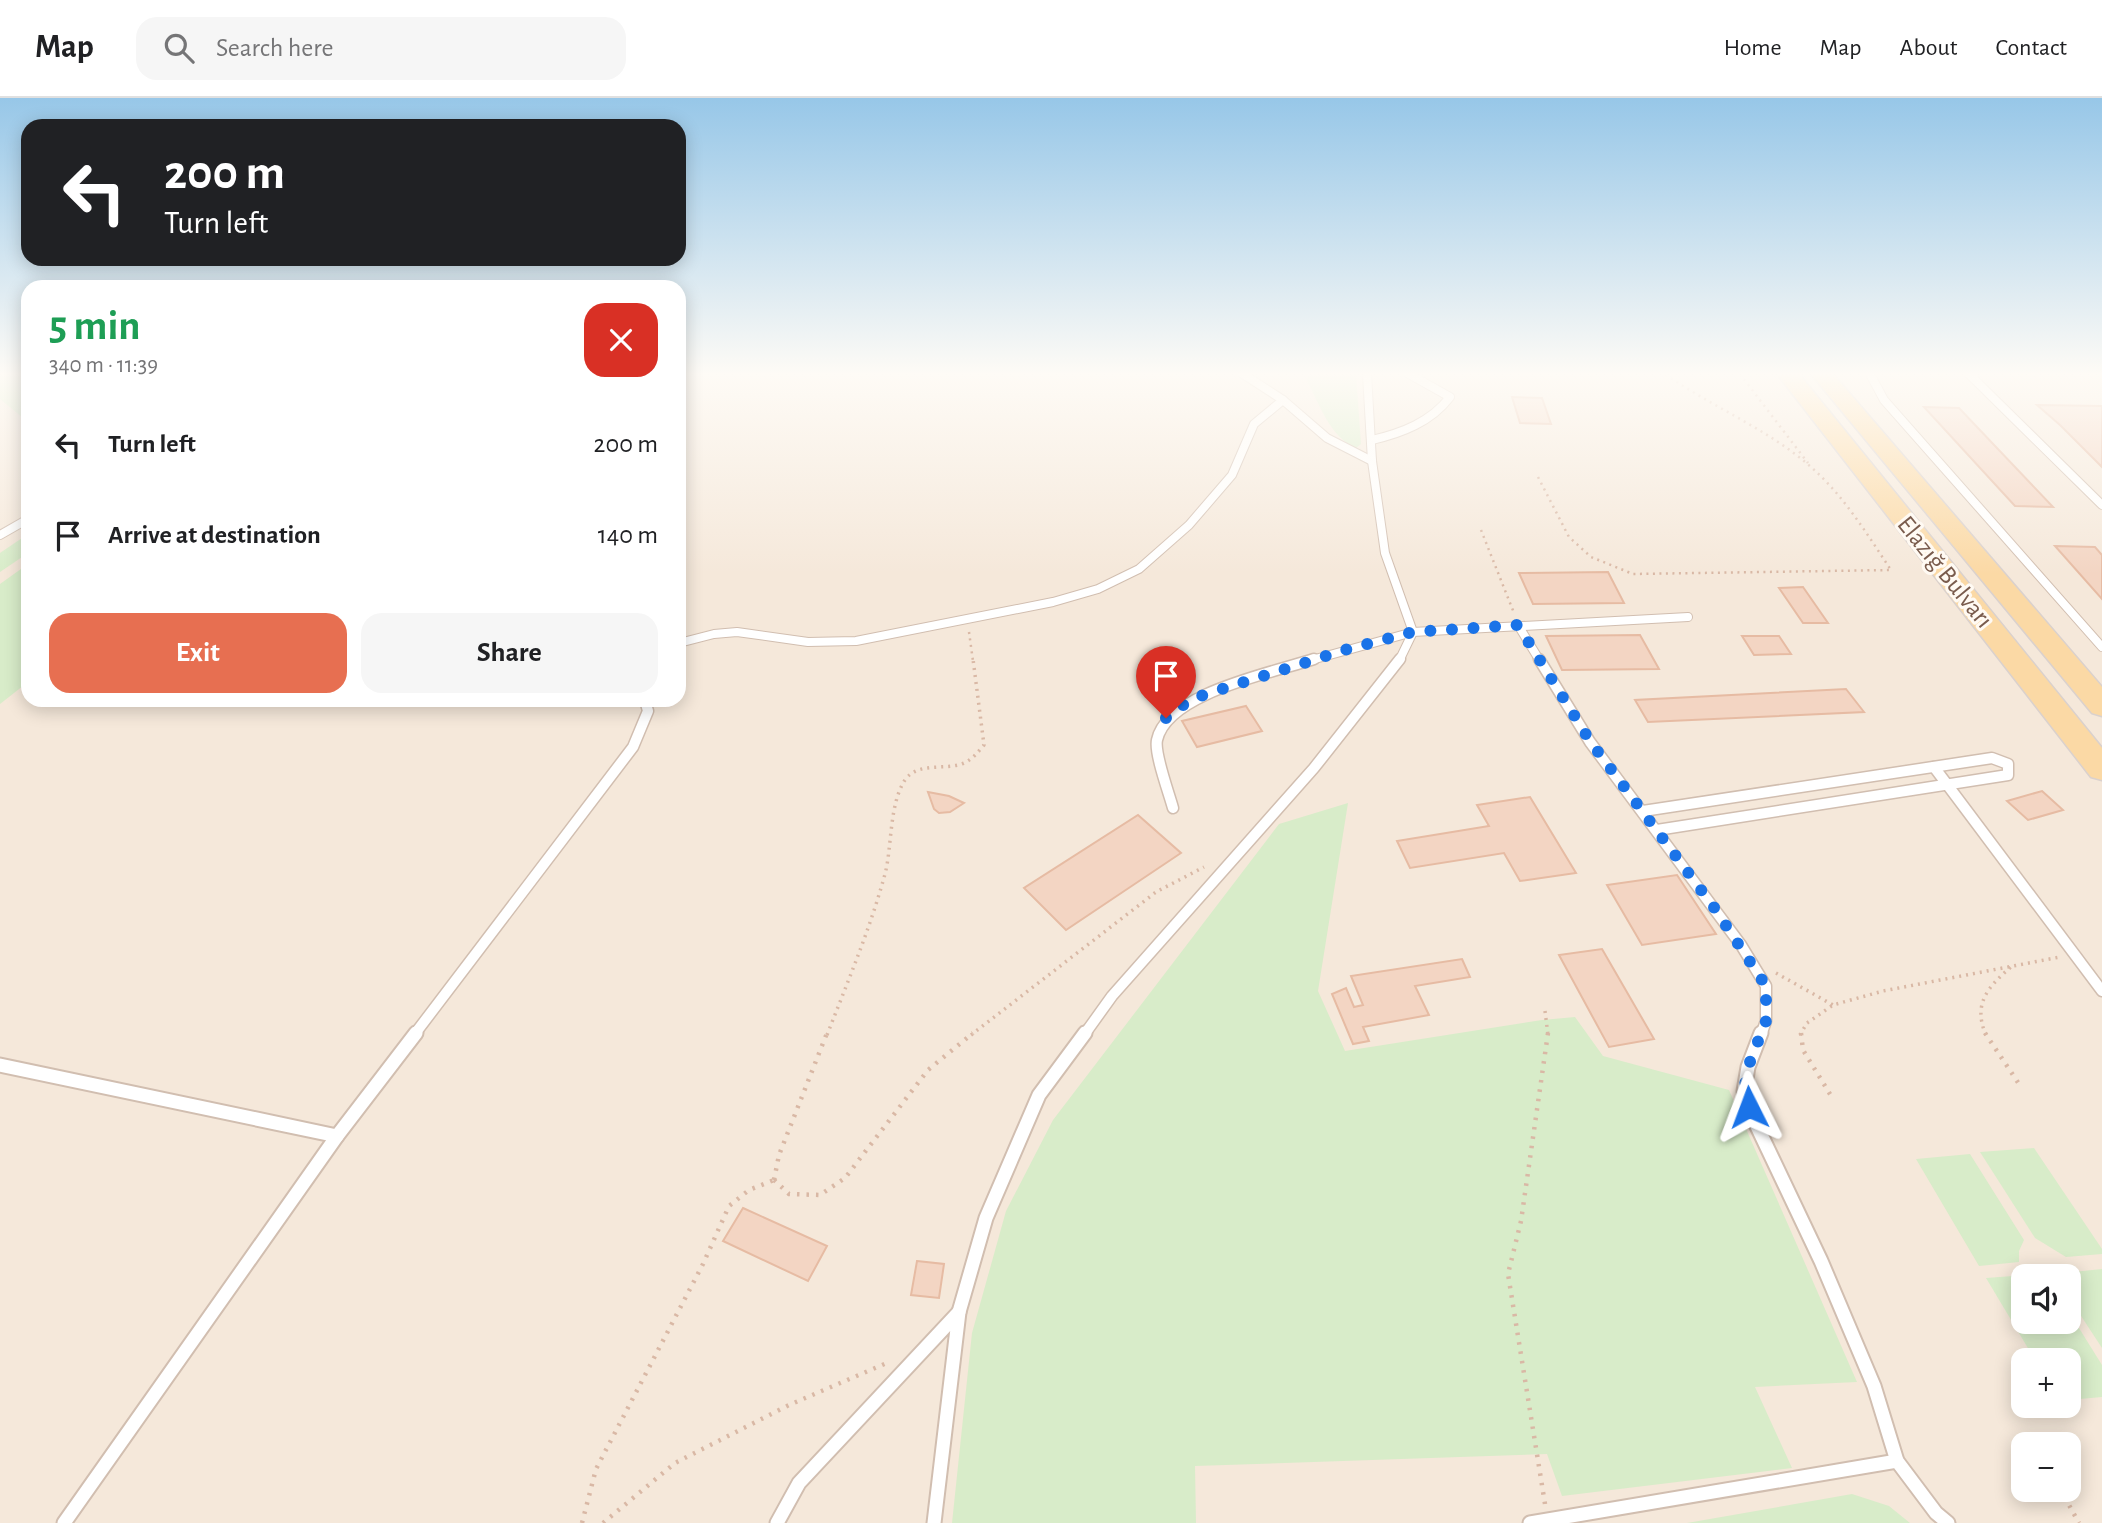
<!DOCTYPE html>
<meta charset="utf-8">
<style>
:root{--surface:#fff;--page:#f6f6f6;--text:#202124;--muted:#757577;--line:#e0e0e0;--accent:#e76f51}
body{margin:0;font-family:"Alegreya Sans",sans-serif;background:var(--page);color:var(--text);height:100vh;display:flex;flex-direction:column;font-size:26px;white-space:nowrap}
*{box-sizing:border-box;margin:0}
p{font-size:23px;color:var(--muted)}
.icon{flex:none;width:38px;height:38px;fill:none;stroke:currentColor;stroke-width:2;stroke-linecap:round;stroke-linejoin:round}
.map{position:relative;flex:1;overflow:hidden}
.details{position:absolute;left:21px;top:182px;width:665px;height:427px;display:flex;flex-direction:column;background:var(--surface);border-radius:21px;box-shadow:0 4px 18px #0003}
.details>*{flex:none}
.guide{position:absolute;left:21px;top:21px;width:665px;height:147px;border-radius:21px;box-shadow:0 4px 18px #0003;background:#202124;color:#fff;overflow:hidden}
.buttons{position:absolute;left:2011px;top:1166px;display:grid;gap:14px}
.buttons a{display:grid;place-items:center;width:70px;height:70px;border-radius:14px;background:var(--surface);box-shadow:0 4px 18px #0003;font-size:35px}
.pin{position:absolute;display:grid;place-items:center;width:60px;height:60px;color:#fff;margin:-72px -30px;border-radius:50% 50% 50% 0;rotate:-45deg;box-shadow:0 0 7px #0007}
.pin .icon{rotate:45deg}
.me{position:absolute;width:77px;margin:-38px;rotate:357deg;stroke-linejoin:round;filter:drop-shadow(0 0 5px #0008)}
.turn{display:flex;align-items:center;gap:24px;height:147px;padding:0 28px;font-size:32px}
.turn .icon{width:91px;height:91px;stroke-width:2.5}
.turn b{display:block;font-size:49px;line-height:60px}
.round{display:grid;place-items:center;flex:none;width:74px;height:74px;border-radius:21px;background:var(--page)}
.headline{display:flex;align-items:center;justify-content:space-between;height:119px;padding:0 28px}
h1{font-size:42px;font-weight:700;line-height:52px;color:#1e9e55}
.action{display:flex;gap:14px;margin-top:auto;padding:14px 28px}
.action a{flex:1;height:80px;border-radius:21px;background:var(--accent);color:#fff;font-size:28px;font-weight:700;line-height:80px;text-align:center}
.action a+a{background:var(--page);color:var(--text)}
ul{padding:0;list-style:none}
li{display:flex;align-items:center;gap:21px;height:91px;padding:0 28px}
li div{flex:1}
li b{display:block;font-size:26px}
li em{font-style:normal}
header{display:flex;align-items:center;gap:42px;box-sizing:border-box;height:98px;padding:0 35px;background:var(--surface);border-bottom:2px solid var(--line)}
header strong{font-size:33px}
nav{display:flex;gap:38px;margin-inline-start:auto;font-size:24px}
.search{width:490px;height:63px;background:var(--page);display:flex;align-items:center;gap:18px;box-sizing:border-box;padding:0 24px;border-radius:21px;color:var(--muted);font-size:26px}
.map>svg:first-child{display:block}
</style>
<header>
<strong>Map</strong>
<div class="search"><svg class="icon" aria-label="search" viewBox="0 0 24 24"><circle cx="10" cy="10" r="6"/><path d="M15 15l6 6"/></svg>Search here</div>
<nav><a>Home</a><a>Map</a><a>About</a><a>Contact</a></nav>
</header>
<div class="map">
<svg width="2102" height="1425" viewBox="0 0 2102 1425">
<rect width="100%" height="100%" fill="#fdf6ec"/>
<path fill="#f5e8da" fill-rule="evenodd" d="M0,276H28V602H679V276H2102V1425H0ZM2023,1178H2068V1223H2023ZM2023,1262H2068V1307H2023ZM2023,1346H2068V1391H2023Z"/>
<g fill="#d8ecc9">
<path d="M0,276H28V324L0,301Z"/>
<path d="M1308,276H1356L1361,346L1356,350C1330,339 1320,307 1307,283Z"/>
<path d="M28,436V455L0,474V455Z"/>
<path d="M28,466V584L0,606V486Z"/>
<path d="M1348,705L1318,893L1345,953L1542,922L1575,919L1603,958L1729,992L1857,1284L1755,1289L1792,1370L1562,1398L1547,1356L1195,1368L1196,1425H952L972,1235L1006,1113L1053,1022L1279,726Z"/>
<path d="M2034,1050L2102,1151V1156L2066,1159L2035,1140L1980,1054Z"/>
<path d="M1970,1056L2024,1142L2019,1153V1164L1979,1168L1916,1061Z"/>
<path d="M2102,1171V1250L2068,1198L2073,1174Z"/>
<path d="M2026,1177L2023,1178V1223H2068L2069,1214L2102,1267V1299L2069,1302L2068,1262H2035L1986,1180Z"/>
<path d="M1852,1396L1889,1408L1910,1425H1687Z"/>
</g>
<g fill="#f3d5c3" stroke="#e6bba3" stroke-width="2">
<path d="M1512,299L1542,300L1551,326L1520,325Z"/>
<path d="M2037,307L2102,308V369L2060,327Z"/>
<path d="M1924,309L1959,310L2053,409L2015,408Z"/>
<path d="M2055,448L2095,449L2102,457V501Z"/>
<path d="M1608,474L1624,505L1533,506L1519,475Z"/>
<path d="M1803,489L1828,525H1803L1779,490Z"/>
<path d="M1640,537L1659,571L1562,572L1546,538Z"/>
<path d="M1742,538H1779L1791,556L1754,557Z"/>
<path d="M1846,591L1864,614L1648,624L1635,602Z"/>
<path d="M1246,608L1262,633L1197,649L1182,623Z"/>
<path d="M2042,693L2063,712L2028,722L2007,703Z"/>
<path d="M928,694L949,698L964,705L950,714L939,715L934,711Z"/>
<path d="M1530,699L1576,775L1520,783L1504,755L1410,770L1397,743L1489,728L1477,707Z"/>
<path d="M1138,717L1181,755L1066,832L1024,790Z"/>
<path d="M1677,777L1716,836L1642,847L1607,787Z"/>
<path d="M1602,851L1654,941L1609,949L1559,857Z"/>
<path d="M1462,861L1470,879L1415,888L1429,917L1363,929L1369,943L1353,946L1332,896L1346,890L1354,909L1363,907L1351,878Z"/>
<path d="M743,1110L827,1148L808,1183L723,1143Z"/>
<path d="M917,1163L944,1166L939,1200L911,1197Z"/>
</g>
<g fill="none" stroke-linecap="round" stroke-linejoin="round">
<g stroke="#d1beb0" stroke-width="10">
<g id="lane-far2">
<path d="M1243,276L1283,302L1327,340L1372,363"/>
<path d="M1367,276L1372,363L1385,455L1413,534L1399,563"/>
<path d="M1870,276L1884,302L2102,549"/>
<path d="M1969,276L2102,407"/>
<path d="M1372,342C1402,335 1431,324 1450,299L1409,276"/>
<path d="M0,437L28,421"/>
<path d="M1518,527L1540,563"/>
<path d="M679,545L714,536L737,534L808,544L856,543L1053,504L1098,491L1139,471L1189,427L1232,377L1254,326L1283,302"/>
<path d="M1308,563L1413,534L1688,519"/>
</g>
</g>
<g stroke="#d1beb0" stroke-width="13">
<g id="lane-far1">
<path d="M1539,561L1590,644L1741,847L1766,888V923L1761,937"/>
<path d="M1934,669L2102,893"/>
<path d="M1173,710C1169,695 1154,655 1157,642C1167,595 1272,575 1314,561"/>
<path d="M1643,713L1992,660L2008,666V677L1657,732"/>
<path d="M414,937L633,649L648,613L645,602"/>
<path d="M1084,937L1112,898L1314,670L1400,561"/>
</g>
</g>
<g stroke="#d1beb0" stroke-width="17">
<g id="lane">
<path d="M1761,935L1748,969L1744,993L1755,1024L1821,1163L1874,1288L1897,1363L1936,1415L1948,1425"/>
<path d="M0,967L337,1038"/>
<path d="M959,1214L986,1120L1039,997L1085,935"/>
<path d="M64,1425L337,1038L416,935"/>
<path d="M777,1425L799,1385L959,1214L934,1425"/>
<path d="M1530,1425L1897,1363"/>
</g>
</g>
<g stroke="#dad1cd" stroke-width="3">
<g id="primary">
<path d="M1777,276H1799L2102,650V682L2091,679Z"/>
<path d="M1811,276H1833L2102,589V618L2092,615Z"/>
</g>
</g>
<g stroke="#d9b8a5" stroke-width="2.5" stroke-dasharray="2 4.5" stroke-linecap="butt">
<path d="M1740,276L1808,365"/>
<path d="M1538,379L1569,439L1591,459L1633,476L1891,472C1867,436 1844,398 1811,369C1768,331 1712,309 1665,276"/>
<path d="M1481,432L1514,515"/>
<path d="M969,534L973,563"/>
</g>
<g stroke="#d9b8a5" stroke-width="3.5" stroke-dasharray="2 5" stroke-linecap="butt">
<path d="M1776,875L1833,907"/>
<path d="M1545,913L1548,937"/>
<path d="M827,937C848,883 870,831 885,776C892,750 889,706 905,682C918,663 946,673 964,665C973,661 978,654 984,647L973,561"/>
<path d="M971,937L1156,794L1204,769"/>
<path d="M1800,937L1807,925L1833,907L1883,893L2060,859"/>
<path d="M1986,937C1972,905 1989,888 2012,868"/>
</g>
<g stroke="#d9b8a5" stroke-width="4.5" stroke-dasharray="2.5 7" stroke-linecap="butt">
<path d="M1801,935L1803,952L1833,1001"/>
<path d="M1985,935L2021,989"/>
<path d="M774,1082L779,1057L827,935"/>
<path d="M774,1082L789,1096L820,1097L845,1080L928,972L973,935"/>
<path d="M2060,1391L2079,1425"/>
<path d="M1545,1406L1508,1176L1521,1123L1548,935"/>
<path d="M582,1425L596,1371L703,1166L729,1108L749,1092L774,1082"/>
<path d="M603,1425L675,1365L789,1307L889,1264"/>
</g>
<use href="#lane-far2" stroke="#fff" stroke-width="8"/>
<use href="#lane-far1" stroke="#fff" stroke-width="10"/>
<use href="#lane" stroke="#fff" stroke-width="13"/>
<use href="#primary" fill="#fbd9a5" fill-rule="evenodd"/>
</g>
<linearGradient id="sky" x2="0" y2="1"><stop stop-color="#97c7e8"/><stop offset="0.58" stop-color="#fefbf6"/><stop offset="1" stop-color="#fefbf6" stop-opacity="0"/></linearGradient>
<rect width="2102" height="476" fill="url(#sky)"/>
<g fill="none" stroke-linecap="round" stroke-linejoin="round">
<path stroke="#1a73e8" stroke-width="12" stroke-dasharray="0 21.6" d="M1166,620L1191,601L1348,551L1413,534L1518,527L1590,643L1713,808L1766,888V923L1748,969L1744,993L1749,1009"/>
</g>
<g text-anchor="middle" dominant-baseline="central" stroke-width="6" stroke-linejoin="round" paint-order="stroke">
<g font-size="26" fill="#7a5c4d" stroke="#fffaf3">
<text transform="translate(1945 474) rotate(51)">Elazığ Bulvarı</text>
</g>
</g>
</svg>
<div class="buttons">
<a><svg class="icon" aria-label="sound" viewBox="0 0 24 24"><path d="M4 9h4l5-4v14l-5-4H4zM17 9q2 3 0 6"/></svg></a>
<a>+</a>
<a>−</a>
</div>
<div class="pin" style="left:1166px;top:620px;background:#d93025"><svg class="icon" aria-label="arrive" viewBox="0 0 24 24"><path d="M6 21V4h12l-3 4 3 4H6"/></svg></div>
<svg class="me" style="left:1749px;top:1009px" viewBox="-20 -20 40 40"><path d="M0-17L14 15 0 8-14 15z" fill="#1a73e8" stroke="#fff" stroke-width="4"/></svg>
<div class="guide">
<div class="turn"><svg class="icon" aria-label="left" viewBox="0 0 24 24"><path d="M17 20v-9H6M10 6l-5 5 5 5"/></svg><div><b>200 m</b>Turn left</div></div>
</div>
<section class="details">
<div class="headline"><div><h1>5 min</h1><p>340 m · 11:39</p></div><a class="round" style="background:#d93025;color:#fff"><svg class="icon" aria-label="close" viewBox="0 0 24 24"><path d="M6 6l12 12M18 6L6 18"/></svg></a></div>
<ul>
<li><svg class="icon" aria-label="left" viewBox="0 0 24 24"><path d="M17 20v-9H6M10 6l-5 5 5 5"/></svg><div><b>Turn left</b></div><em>200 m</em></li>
<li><svg class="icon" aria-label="arrive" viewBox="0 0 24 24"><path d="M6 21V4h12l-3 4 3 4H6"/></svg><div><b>Arrive at destination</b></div><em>140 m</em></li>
</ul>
<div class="action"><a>Exit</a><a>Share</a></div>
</section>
</div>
